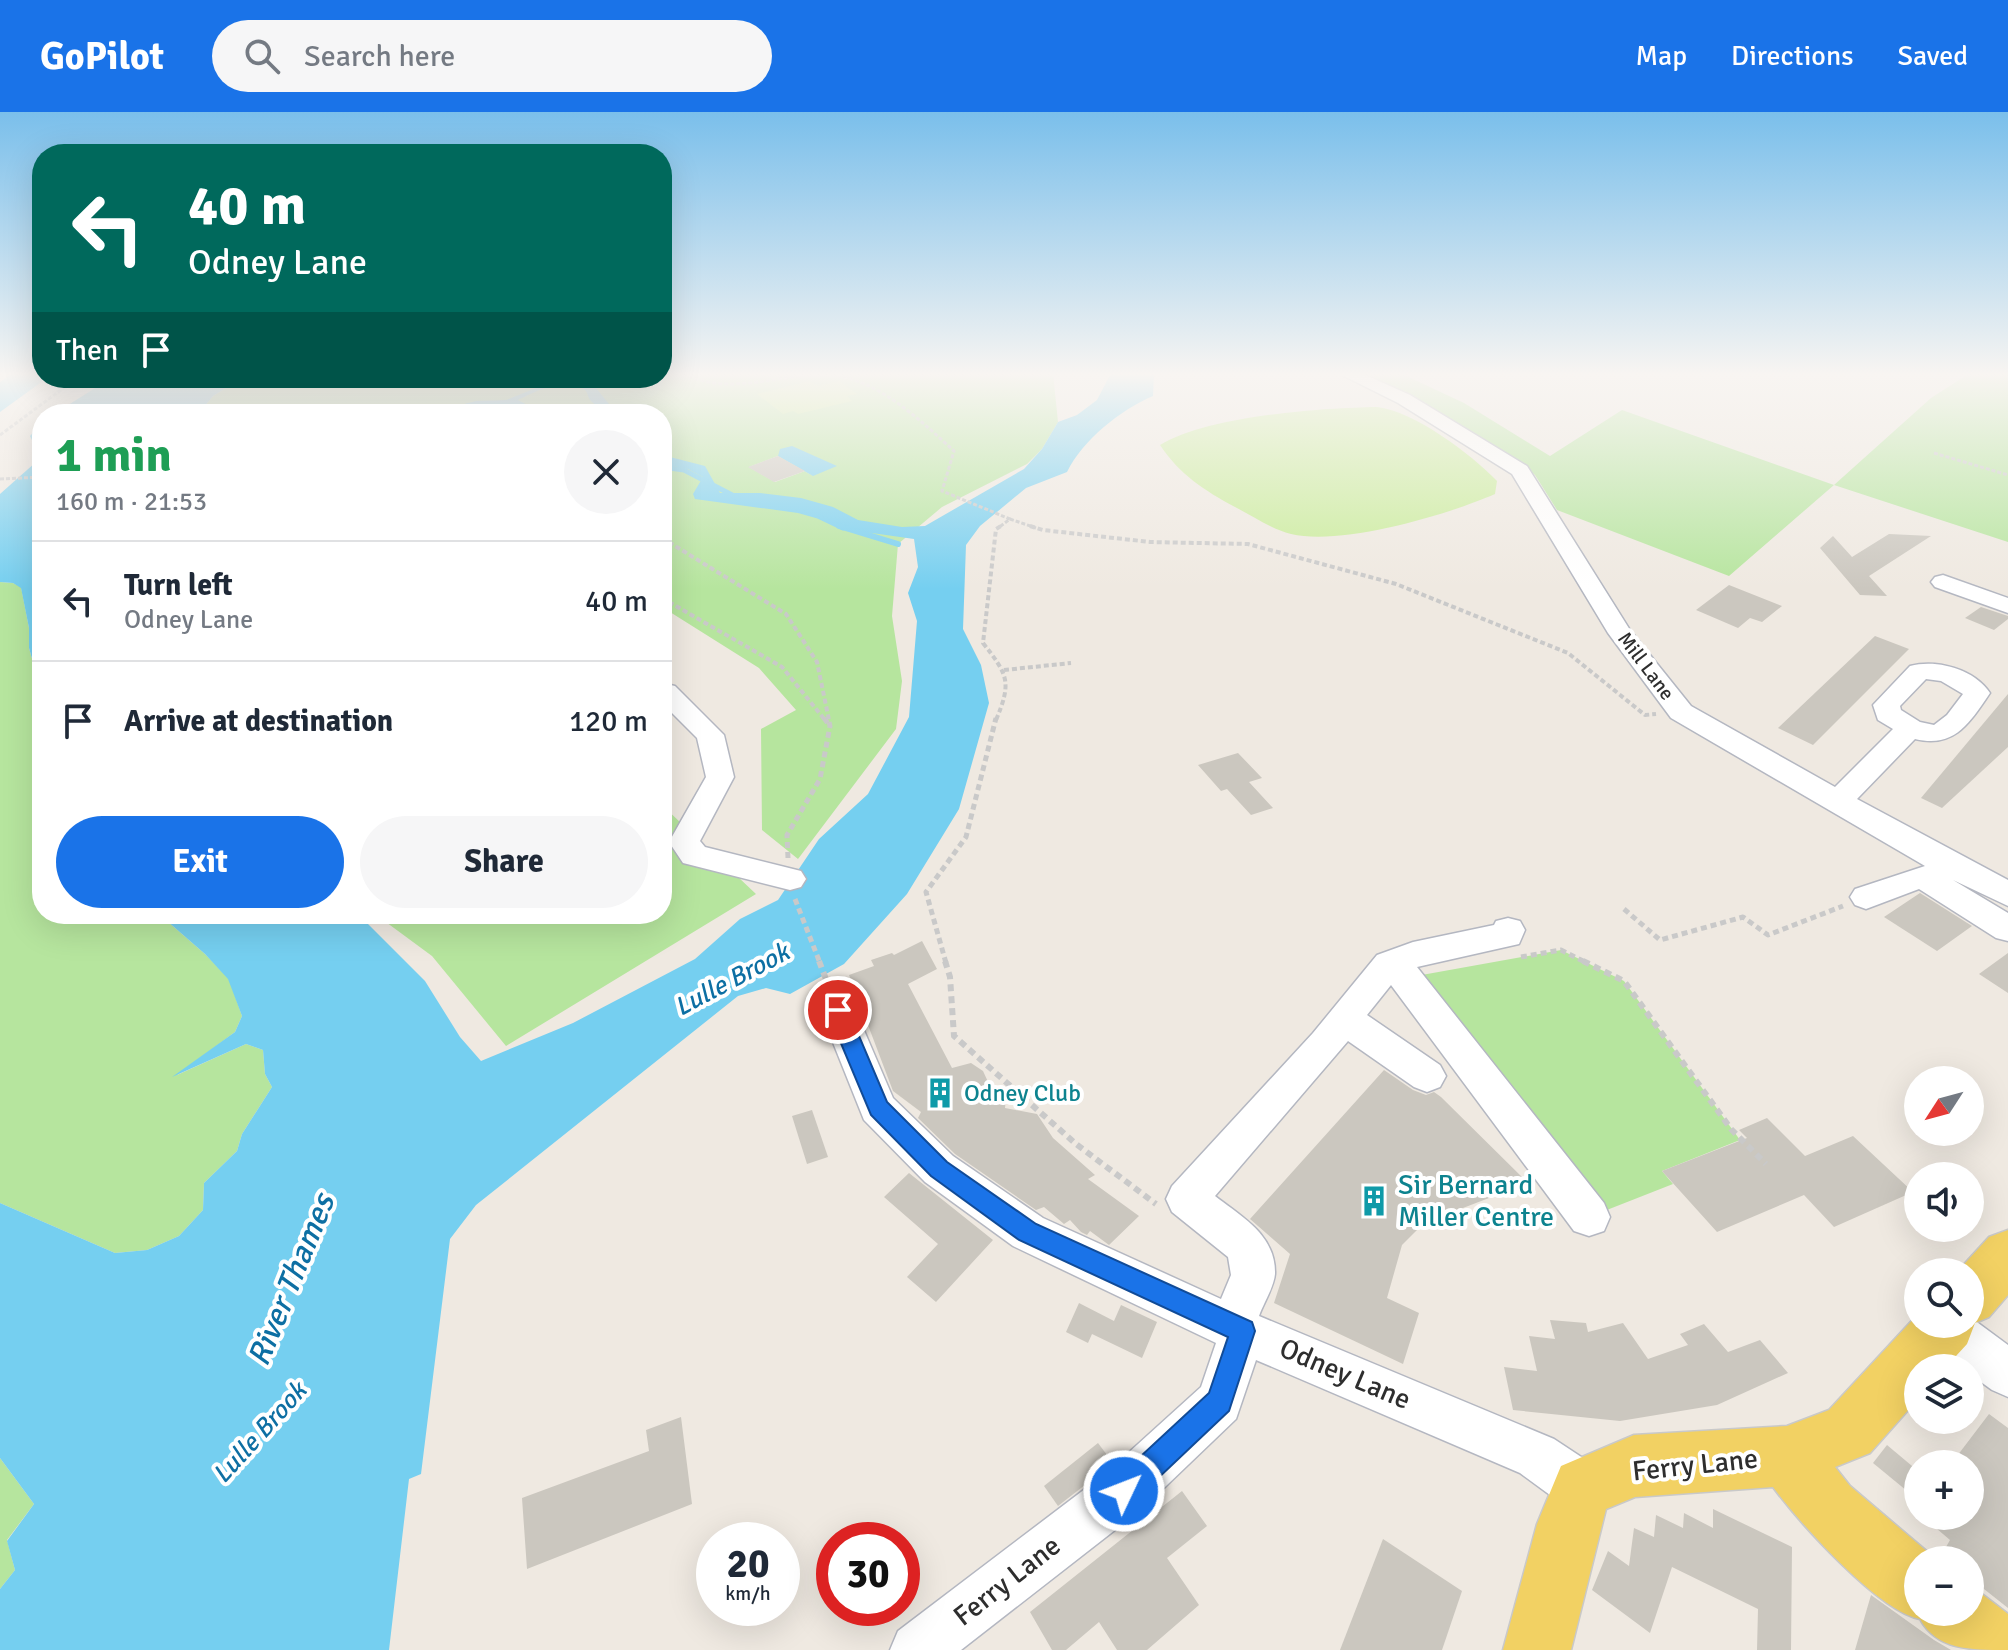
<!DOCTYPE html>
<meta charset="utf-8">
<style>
:root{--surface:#fff;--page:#f6f6f7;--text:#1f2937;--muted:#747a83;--line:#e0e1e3;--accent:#1a73e8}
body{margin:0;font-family:Signika,sans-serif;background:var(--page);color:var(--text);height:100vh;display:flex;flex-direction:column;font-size:30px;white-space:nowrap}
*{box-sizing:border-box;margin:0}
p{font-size:26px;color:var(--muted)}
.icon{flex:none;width:44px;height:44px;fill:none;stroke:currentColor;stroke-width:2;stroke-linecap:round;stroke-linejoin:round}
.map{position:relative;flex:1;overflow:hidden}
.side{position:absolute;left:32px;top:292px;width:640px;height:520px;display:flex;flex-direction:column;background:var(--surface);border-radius:32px;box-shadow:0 8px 32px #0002}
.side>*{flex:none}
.top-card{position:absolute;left:32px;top:32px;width:640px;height:244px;border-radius:32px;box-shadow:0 8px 32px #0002;background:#00695c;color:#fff;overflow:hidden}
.needle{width:52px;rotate:234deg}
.tools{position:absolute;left:1904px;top:954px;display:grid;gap:16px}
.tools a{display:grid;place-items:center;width:80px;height:80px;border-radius:50%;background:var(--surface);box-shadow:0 8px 32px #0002;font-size:40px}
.speed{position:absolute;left:696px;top:1410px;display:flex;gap:16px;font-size:40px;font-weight:700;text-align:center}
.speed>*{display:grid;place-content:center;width:104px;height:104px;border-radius:50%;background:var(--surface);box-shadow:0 8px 32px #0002;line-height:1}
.speed small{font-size:20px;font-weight:400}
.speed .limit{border:12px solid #d22;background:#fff;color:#111}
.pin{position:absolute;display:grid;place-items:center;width:68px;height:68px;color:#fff;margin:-34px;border:4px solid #fff;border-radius:50%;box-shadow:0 2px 8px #0007}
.me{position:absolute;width:88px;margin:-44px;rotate:47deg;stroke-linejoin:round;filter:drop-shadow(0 0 6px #0008)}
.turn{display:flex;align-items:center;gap:28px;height:168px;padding:0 24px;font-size:36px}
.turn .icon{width:104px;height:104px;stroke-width:2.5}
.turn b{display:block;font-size:56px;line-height:68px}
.then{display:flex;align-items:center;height:76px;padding:0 24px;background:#0003;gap:16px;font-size:30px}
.round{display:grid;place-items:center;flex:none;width:84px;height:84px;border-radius:42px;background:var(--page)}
.headline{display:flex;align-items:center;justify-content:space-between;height:136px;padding:0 24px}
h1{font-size:48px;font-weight:700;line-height:60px;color:#1e9e55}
.action{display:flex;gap:16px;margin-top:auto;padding:16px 24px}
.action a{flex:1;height:92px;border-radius:48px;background:var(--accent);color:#fff;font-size:32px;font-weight:700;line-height:92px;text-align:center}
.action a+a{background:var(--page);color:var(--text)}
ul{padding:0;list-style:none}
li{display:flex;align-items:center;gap:24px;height:120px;padding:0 24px;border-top:2px solid var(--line)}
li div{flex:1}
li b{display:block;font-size:30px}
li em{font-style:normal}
header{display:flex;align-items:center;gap:48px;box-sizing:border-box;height:112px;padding:0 40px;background:var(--accent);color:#fff}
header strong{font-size:38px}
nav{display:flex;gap:44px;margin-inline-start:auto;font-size:28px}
.search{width:560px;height:72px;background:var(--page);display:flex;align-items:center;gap:20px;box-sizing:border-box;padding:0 28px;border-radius:44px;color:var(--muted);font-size:30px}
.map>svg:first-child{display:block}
</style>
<header>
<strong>GoPilot</strong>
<div class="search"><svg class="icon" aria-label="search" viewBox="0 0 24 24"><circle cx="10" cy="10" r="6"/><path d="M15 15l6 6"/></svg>Search here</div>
<nav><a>Map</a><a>Directions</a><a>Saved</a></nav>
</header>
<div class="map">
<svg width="2008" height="1538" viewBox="0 0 2008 1538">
<rect width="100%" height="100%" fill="#efe9e1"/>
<g fill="#b6e59e" fill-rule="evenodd">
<path d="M662,261H1053L1058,310L1042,337L1027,352L942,395L898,432L892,504L902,569L896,617L798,747L762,718L761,617L796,598L759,556L662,495V302H198L213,284L242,266H662ZM778,344L813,364L805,359L775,370L749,355Z"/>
<path d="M1352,261H1400L1464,291L1550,344L1622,298L1834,373L1931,286L1970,261H2008V430L1834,373L1729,464L1557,398L1535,363L1515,346Z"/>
<path d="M0,470L13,471L21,475L29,516V536L42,582V802H159L205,842L229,867L242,904L235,920L177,963L246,932L263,938L265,962L272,975L242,1022L237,1039L204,1071L203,1098L179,1124L147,1138L115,1141L0,1091Z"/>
<path d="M662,693L756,782L506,934L432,844L375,802H662Z"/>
<path d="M1561,838L1624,869L1740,1028L1662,1059L1673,1072L1589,1105L1405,866Z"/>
<path d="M0,1346L34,1392L7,1428L15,1458L0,1477Z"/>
</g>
<g fill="#c9ec9a">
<path d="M810,269L818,274L839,269L857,282L847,284L852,289L798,302L793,299L783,302L757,282Z"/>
<path d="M1377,295C1414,299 1471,342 1497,369L1495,382C1447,403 1342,434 1291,422C1271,417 1253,404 1235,395C1205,379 1179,362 1160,333C1208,304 1320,296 1377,295Z"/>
</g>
<g fill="#75cff0">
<path d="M13,261H42V266H47L0,300V270Z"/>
<path d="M1111,261H1154L1153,284C1120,298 1083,328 1067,360L1026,376L980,414L966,433L963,517L981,553L989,591L959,697L907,782L844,852L790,882L766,876L738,884L476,1093L450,1127L421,1362L409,1367L389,1538H0V1477L15,1458L7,1429L34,1392L0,1346V1091L115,1141L147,1138L179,1124L203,1098L204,1071L237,1039L242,1022L272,975L265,962L263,938L246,932L172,965L235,920L242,904L228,867L205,842L159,802H358L425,869L460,925L481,949L573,911L695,847L740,807L778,788L819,727L868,682L909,605L917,509L908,481L918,455L914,427L865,420L798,401L695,387L693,382L703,365L688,357L662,352V339L670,345L705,354L720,381H760L801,386L833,395L858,408L902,415L925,414L1024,357L1042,337L1058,310L1077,303L1097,288Z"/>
<path d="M111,266H242L213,284L198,302H54Z"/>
<path d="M551,270L578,271L596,276L617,302C609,302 598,296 591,289C588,286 588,281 585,278C568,263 534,280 518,288L544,302C527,302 511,291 494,292C471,293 449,302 425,302L476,289L506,288Z"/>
<path d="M42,311V582L29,536V516L21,476L13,471L0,470V382L36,350V336L30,324Z"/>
<path d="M792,334L837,354L813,364L778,344L780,337Z"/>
</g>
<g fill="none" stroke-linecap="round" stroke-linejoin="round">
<g stroke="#75cff0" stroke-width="5">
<path d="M662,355L684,358L738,386"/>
<path d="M820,405L843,416"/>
</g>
<path stroke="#75cff0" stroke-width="6" d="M839,414L898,432"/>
</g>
<g fill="#cbc7bf">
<path d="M778,344L805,359L774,370L748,355Z"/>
<path d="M1889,422L1931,424L1869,464L1887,484L1860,483L1820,436L1833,424L1852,445Z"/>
<path d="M1729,473L1782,494L1762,510L1750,506L1738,516L1696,498Z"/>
<path d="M1981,495L2008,504V507L1994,518L1965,506Z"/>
<path d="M1875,524L1909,537L1813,633L1778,616Z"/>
<path d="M2008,582V635L1942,696L1921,686Z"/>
<path d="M1238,641L1262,666L1249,670L1273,696L1251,703L1227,677L1221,679L1198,653Z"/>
<path d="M1920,781L1972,814L1937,839L1884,805Z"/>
<path d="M922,829L937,857L908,872L952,956L971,951L983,959L989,972L1006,986L1005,996L1037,1002L1053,1026L1095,1063L1088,1067L1139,1104L1109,1133L1090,1119L1087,1123L1081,1120L1070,1108L1064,1112L1044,1095L1036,1098L955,1042L918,1006L921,1000L893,979L849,863L874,854L871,848L892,841L894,843Z"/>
<path d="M2008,841V881L1979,862Z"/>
<path d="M1384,958L1413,978L1426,983L1434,980L1441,985L1528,1071L1424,1111L1402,1133L1387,1186L1419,1201L1403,1252L1274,1191L1290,1142L1250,1107Z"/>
<path d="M812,998L828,1045L807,1052L792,1004Z"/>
<path d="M1767,1006L1805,1044L1853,1024L1913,1080L1834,1115L1804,1083L1717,1120L1662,1059L1747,1026L1739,1018Z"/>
<path d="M909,1061L993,1128L936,1190L907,1165L938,1132L884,1085Z"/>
<path d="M1079,1191L1114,1209L1121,1193L1157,1210L1142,1246L1092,1222L1088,1231L1066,1220Z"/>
<path d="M1550,1208L1586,1211L1588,1220L1623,1211L1648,1247L1688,1233L1680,1222L1704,1212L1728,1240L1760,1228L1788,1261L1717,1293L1620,1309L1513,1298L1504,1255L1537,1259L1529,1224L1555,1227Z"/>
<path d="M1989,1302L2008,1316V1496L1984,1477L1970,1462V1448H1957L1946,1435L1950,1428L1922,1404H1970V1352H1951Z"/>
<path d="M681,1305L692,1392L527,1457L522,1386L649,1339L646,1318Z"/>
<path d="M1098,1331L1113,1351L1058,1394L1044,1374Z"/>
<path d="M1887,1333L1918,1359V1388L1873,1351Z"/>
<path d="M1182,1379L1207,1414L1167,1446L1199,1493L1147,1538H1117L1099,1510L1066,1538H1052L1030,1500Z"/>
<path d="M1713,1397L1792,1435L1791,1538H1757L1758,1497L1672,1455L1650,1521L1592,1478L1608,1439L1629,1454L1634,1416L1654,1425L1656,1403L1683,1416L1684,1401L1713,1416Z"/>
<path d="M1383,1427L1462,1479L1442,1538H1340Z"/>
<path d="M1871,1483L1934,1528L1951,1538H1855Z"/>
</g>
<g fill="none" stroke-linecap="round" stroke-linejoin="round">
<g stroke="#b4b7c1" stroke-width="3">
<g id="minor">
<path d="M1338,261H1361L1410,283L1527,354L1630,518L1691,594L1835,675L1893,617L1878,608L1873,593L1910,554C1937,547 1974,557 1990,581C1970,610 1955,637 1915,627L1857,687L2008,768V794L1953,768L2008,801V829L1996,826L1919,777L1866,797L1855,793L1850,785L1855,777L1925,754L1671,606L1608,521L1512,362L1398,291ZM1926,567L1941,569L1963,582L1947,603L1934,613L1920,610L1901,598L1900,594Z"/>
<path d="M1943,463L2008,486V501L1935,475L1931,470L1935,465Z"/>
<path d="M666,572L675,574L724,623L734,665L700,729L705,735L801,759L806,767L801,775L790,778L683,751L669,730L706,665L697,626L662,591V573Z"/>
<path d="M1508,806L1520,809L1525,818L1519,832L1417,855L1604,1091L1610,1105L1604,1119L1589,1124L1574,1119L1391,873L1367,903L1440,953L1446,964L1440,975L1427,980L1414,975L1348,929L1215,1084C1242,1105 1276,1123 1275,1162C1274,1175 1263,1192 1259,1204L1554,1327L1601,1358L1608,1376L1601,1394L1583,1401L1565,1394L1520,1361L1256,1248L1236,1307L1142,1397L961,1538H890L898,1519L1106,1361L1201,1275L1216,1231L1013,1134L925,1070L864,1008L820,898L825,888L838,884L851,888L893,986L953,1044L1043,1106L1221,1187L1231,1163L1228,1145L1172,1100L1166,1087L1172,1074L1313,921L1377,843L1413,830L1494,813L1496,809Z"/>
<path d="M1970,1205L2008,1233V1285L1992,1278L1970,1262V1256C1951,1256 1929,1230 1923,1214L1970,1212Z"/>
</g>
</g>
<g stroke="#c9c9c9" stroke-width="3">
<path id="major" d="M2008,1118V1183L1989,1205L1975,1211L1967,1232L1945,1256H1918V1287L1870,1341L1835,1355L1850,1374L1937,1448H1918V1500H1970V1475L1974,1476L2008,1502V1538C1970,1538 1937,1538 1920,1507C1879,1500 1799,1410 1773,1375L1635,1385L1606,1397L1571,1538H1503L1537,1412L1561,1354L1634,1323L1787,1314L1829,1298L1918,1202V1212H1970V1160H1957L1989,1125Z"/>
</g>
<g stroke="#c9c9c9" stroke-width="3" stroke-dasharray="4 2" stroke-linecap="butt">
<path d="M684,261C728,286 782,260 830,263C877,266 921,309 954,339L942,379L1010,407L998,416"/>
<path d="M0,323L61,278L83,266"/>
<path d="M1934,341L2008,363"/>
<path d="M0,367L42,365"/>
<path d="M1010,407L1036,416"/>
</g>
<g stroke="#c9c9c9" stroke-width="4" stroke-dasharray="5 3" stroke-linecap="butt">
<path d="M1030,414L1043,418L1150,430L1248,432L1396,472L1568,541L1645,603L1656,602"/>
<path d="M662,426L786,502L817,550L829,608"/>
<path d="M662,486L782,555L825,608"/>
<path d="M1004,558L1071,551"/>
<path d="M996,608C1012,570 1008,563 983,531L996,417L1001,414"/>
</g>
<g stroke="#c9c9c9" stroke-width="5" stroke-dasharray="6 4" stroke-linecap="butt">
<path d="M824,606L829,613"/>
<path d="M788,746L787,723L820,667L830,614L828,606"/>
<path d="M795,787L820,851"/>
<path d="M1624,797L1660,828L1743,805L1768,823L1843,794"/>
<path d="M1521,845L1561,838L1587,851"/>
<path d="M946,851L926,780L966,725L996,606"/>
</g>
<g stroke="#c9c9c9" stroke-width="6" stroke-dasharray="7 5" stroke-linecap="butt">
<path d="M819,849L829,875"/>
<path d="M945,849L950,865L954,924L1076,1032L1156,1092"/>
<path d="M1583,849L1624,869L1731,1017L1766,1052"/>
</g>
<use href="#minor" fill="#fff" fill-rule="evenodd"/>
<use href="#major" fill="#f2d163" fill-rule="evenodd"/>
</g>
<linearGradient id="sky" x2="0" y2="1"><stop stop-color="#7abfeb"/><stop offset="0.55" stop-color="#f8f5f2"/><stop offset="1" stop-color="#f8f5f2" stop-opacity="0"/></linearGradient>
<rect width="2008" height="477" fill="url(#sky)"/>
<path fill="#1a73e8" stroke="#114b97" stroke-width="2" d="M838,890L845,892L848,898L887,990L947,1050L1036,1112L1252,1210L1255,1219L1229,1299L1134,1389L1124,1393L1114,1389L1109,1379L1114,1369L1209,1281L1228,1225L1019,1128L931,1064L871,1003L827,898L830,892Z"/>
<defs>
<g id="building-bare" transform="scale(2.4)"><path d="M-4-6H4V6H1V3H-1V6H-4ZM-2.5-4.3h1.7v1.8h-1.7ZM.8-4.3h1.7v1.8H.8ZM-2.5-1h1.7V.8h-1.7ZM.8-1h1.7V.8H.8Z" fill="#0f9aa8" stroke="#fff" stroke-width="2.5" paint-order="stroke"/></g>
</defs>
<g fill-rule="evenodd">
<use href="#building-bare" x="940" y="981"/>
<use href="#building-bare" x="1374" y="1089"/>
</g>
<g text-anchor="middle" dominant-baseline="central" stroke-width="8" stroke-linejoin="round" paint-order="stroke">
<g font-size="20" fill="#2e2e2e" stroke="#fff">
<text transform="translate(1646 554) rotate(53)">Mill Lane</text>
</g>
<g font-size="24" fill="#0d838f" stroke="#fff" text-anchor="start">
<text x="964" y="981">Odney Club</text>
</g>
<g font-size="26" font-style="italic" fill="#0d6fa3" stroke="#fff">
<text transform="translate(732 868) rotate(-28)">Lulle Brook</text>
<text transform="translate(260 1321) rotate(-48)">Lulle Brook</text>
</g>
<g font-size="28" fill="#0d838f" stroke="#fff" text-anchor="start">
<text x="1398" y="1073">Sir Bernard<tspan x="1398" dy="32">Miller Centre</tspan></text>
</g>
<g font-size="28" fill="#2e2e2e" stroke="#fff">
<text transform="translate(1345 1262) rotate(23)">Odney Lane</text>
<text transform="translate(1695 1353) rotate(-6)">Ferry Lane</text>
<text transform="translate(1007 1469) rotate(-38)">Ferry Lane</text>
</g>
<g font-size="32" font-style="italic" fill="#0d6fa3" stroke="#fff">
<text transform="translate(291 1168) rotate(-68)">River Thames</text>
</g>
</g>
</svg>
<div class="tools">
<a><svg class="needle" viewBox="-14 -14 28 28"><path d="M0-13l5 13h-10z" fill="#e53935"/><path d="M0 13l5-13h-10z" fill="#747a83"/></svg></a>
<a><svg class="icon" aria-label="sound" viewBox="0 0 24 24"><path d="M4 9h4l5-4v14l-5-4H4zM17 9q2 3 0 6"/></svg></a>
<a><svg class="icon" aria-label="search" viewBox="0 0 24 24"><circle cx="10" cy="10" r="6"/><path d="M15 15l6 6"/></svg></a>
<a><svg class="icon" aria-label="layers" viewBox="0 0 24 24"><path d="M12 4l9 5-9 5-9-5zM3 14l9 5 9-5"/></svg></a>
<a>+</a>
<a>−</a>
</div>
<div class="speed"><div>20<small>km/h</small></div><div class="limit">30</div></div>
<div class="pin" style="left:838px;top:898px;background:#d93025"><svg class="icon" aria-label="arrive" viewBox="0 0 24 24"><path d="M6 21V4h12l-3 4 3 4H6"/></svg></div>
<svg class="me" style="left:1124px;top:1379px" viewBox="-20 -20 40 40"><circle r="17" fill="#1a73e8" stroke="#fff" stroke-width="3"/><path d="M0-11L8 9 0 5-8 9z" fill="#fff"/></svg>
<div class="top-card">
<div class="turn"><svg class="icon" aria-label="left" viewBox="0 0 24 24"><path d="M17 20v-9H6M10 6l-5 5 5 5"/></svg><div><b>40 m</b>Odney Lane</div></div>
<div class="then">Then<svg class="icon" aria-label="arrive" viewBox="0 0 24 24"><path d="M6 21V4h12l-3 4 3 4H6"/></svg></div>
</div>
<section class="side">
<div class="headline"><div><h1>1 min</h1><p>160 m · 21:53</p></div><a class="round"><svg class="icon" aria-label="close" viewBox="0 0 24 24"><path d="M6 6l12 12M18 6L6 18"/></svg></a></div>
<ul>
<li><svg class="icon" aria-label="left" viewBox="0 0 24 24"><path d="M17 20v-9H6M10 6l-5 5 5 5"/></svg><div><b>Turn left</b><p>Odney Lane</p></div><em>40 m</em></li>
<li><svg class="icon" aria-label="arrive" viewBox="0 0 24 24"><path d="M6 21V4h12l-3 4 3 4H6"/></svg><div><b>Arrive at destination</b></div><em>120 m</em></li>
</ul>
<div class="action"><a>Exit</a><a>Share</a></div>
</section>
</div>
